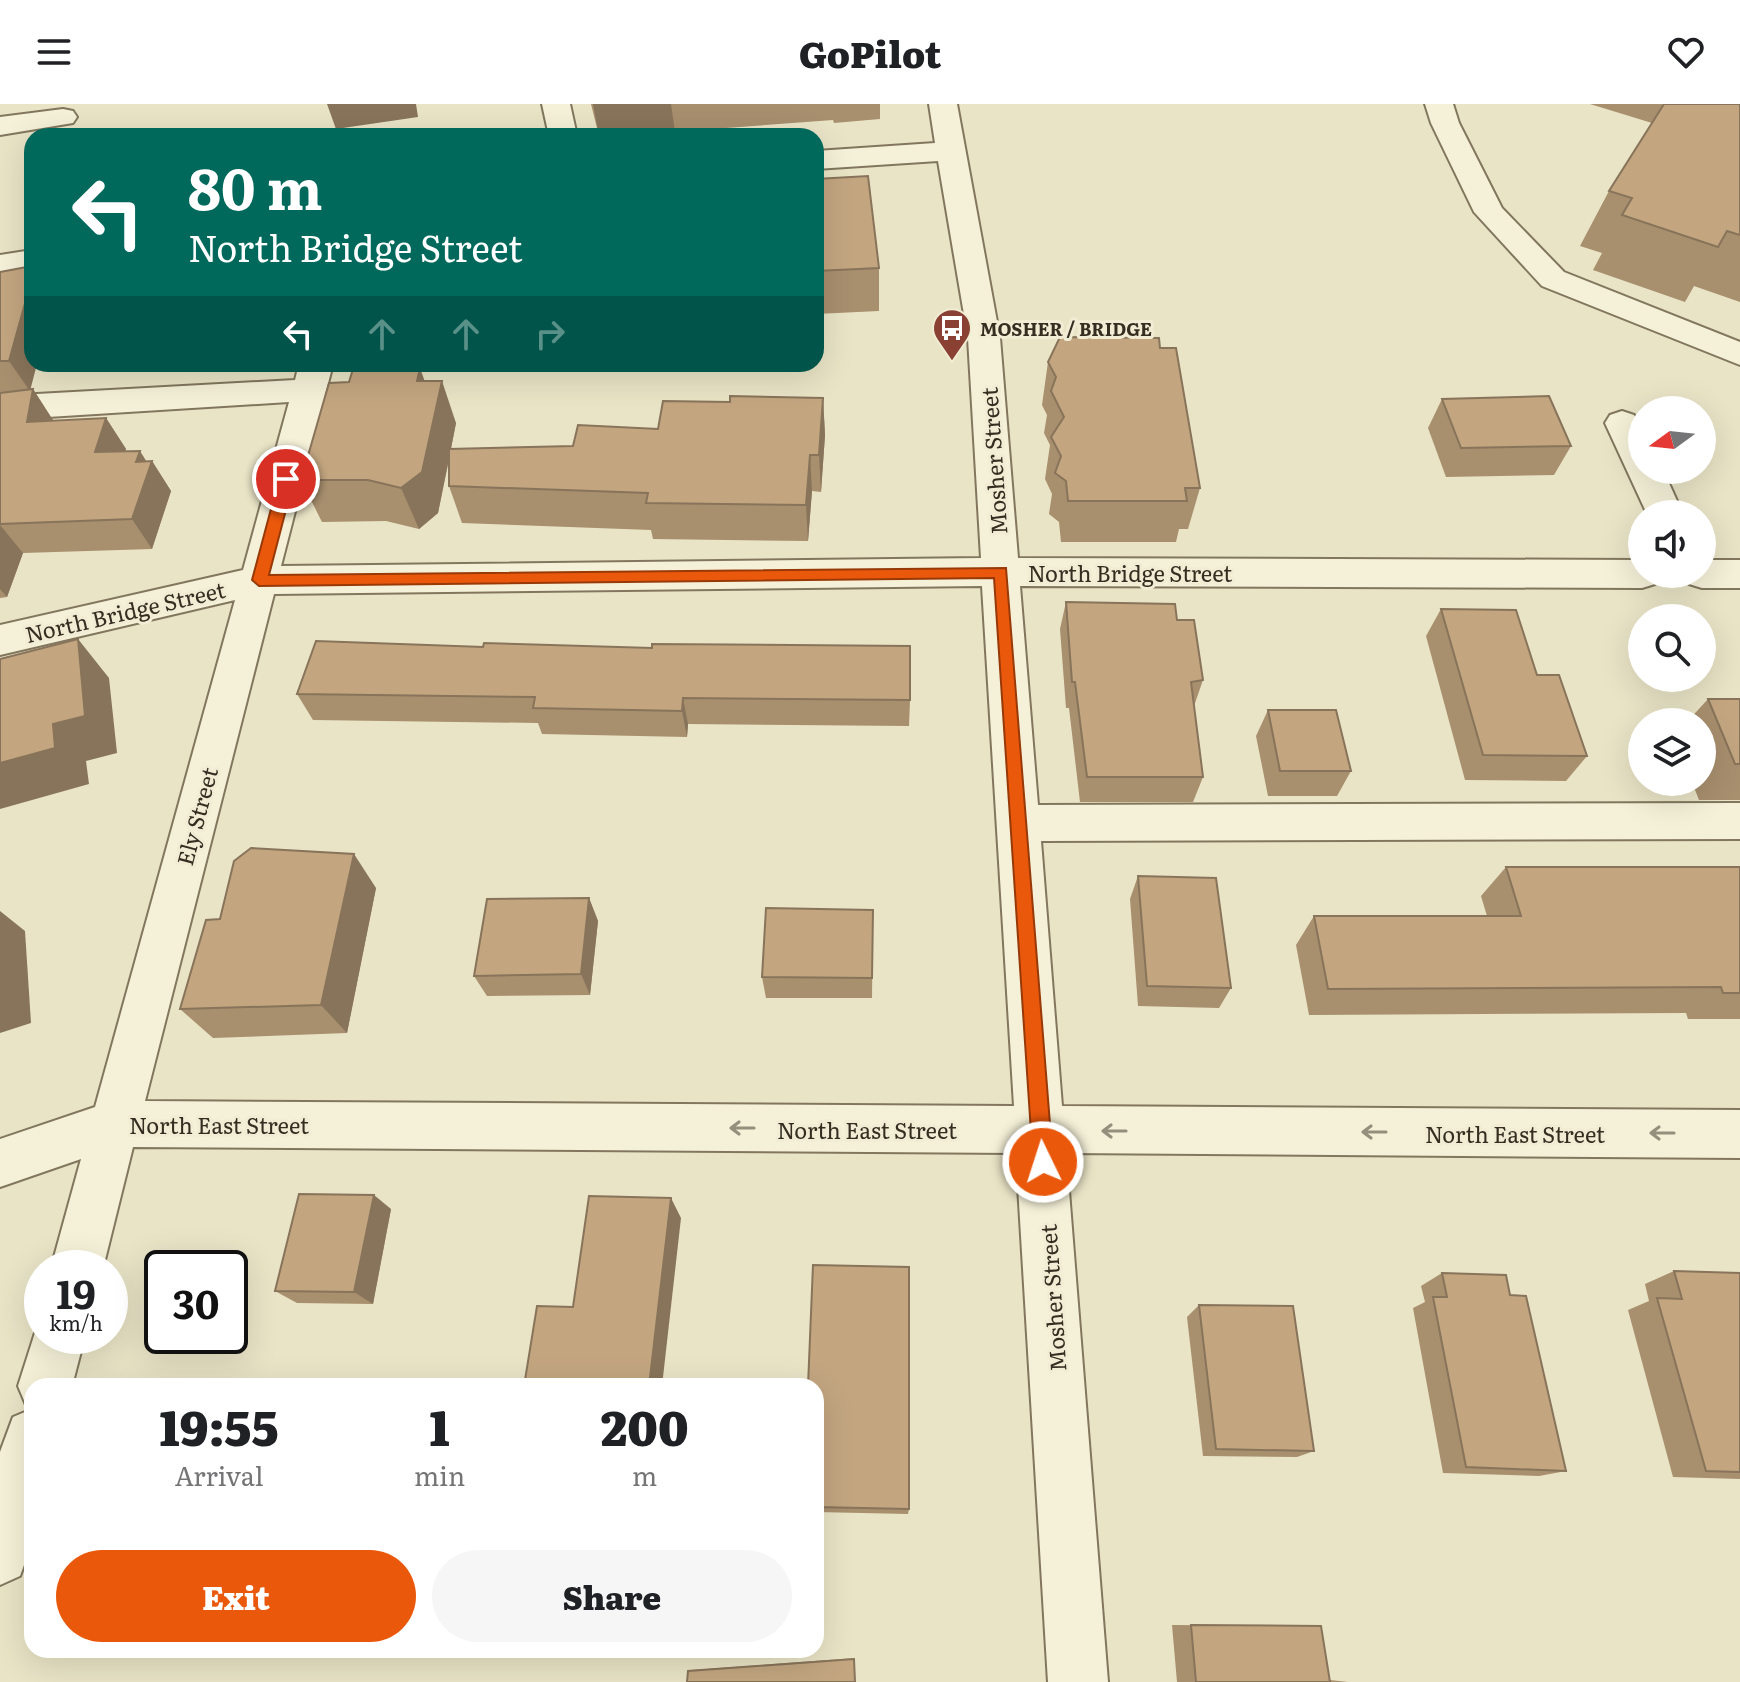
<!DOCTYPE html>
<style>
:root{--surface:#fff;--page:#f6f6f6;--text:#202124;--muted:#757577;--accent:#ea580c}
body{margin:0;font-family:Literata,serif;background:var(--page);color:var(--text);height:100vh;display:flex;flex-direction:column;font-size:30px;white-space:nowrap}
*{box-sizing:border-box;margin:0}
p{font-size:26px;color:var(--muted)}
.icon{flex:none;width:44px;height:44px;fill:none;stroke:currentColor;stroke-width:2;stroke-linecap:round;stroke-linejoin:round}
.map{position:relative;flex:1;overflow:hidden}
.panel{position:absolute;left:24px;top:1274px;width:800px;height:280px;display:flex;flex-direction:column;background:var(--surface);border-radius:24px;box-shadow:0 8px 32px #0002}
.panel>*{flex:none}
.hud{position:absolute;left:24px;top:24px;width:800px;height:244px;border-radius:24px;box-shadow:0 8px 32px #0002;background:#00695c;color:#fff;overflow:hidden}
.needle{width:52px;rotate:255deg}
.fabs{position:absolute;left:1628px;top:292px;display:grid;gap:16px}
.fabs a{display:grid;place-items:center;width:88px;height:88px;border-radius:50%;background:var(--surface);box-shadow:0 8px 32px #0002;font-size:40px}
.speed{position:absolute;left:24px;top:1146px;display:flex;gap:16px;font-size:40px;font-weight:700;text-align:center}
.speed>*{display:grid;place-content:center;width:104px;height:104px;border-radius:50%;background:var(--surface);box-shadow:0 8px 32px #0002;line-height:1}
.speed small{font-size:20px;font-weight:400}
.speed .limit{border:4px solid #111;border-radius:12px;background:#fff;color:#111}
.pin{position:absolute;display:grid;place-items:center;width:68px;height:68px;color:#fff;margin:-34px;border:4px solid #fff;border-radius:50%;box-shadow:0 2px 8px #0007}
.me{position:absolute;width:88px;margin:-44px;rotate:356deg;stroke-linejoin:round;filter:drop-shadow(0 0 6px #0008)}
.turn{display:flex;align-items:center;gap:28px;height:168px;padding:0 32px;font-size:36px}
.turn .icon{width:104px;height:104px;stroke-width:2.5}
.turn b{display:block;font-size:56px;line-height:68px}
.lanes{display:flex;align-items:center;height:76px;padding:0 32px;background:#0003;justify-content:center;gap:40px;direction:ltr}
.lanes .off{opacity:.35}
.eta{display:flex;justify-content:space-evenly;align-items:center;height:136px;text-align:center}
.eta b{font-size:48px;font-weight:800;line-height:56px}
.primary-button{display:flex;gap:16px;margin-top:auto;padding:16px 32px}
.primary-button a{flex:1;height:92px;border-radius:48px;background:var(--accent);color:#fff;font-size:32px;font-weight:800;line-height:92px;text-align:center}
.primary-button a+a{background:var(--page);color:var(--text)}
header{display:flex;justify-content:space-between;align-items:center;height:104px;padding:0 32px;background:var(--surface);font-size:36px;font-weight:800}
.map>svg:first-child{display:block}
</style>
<header><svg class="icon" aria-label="menu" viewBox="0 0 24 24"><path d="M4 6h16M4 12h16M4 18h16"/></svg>GoPilot<svg class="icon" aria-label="heart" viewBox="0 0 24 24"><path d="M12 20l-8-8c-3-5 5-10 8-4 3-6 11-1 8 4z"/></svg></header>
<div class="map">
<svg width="1740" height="1578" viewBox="0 0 1740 1578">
<rect width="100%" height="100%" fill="#e9e4c6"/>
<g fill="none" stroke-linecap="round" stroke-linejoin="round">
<g stroke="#82775e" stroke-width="4">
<g id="minor">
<path d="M542,0H570L577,32H549Z"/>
<path d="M929,0H957L1000,234L1018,454L1642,456V470H1661L1655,480L1642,484L1020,482L1038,701L1740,699V735L1041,737L1062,1002L1740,1006V1054L1066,1049L1108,1578H1048L1016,1049L133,1043L103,1164H51L81,1055L0,1083V1035L95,1003L235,496L0,551V521L243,466L289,298L0,316V292L295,276L299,260H333L281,462L981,454L968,234L938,57L816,65V47L935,39ZM982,482L1014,1002L145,997L274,490Z"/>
<path d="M1425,0H1453L1459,19L1502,104L1564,168L1740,238V261L1542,182L1474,108L1431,19Z"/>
<path d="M63,5L73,7L77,13L73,19L0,31V13Z"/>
<path d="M32,146V166L0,171V151Z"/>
<path d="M1622,307L1634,311L1642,325V366H1663L1683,410H1647L1605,319L1610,311Z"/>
<path d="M1702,456H1740V484H1702L1689,480L1683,470H1702Z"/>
<path d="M40,1213L42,1232H85L72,1282H32V1304L26,1301L18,1282Z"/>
<path d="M32,1305V1439L20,1472L0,1481V1348L13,1313Z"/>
</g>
</g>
<use href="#minor" fill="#f5f1d8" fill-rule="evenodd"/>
</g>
<g fill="#a88f6e">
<path d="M591,0H880V15L834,19L833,16L726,24V28L678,32H675V28L651,32H599Z"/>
<path d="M1590,0H1740V198L1694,182L1685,198L1593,166L1602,149L1580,142L1609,87L1652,19Z"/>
<path d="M816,75L879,164V207L816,210Z"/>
<path d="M0,168L30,285H33L53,317L106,314L126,345L125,347L147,358L152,357L171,387L152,445L23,449L7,493L0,494Z"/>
<path d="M1160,244L1200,384L1188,425H1179L1176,438H1061L1059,418L1049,410L1052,390L1045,375L1050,341L1044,329L1047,311L1042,301L1048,258Z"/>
<path d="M425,277L456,319L451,345L573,342L658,325L730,298L823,294L825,331L821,388L812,387L808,437L653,435L651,426L462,419L449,382V356L438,409L419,425L386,417L322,418L301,376Z"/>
<path d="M1442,295L1571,342L1554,371L1446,373L1428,324Z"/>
<path d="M1066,498L1177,516L1203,576L1194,602L1203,673L1193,698H1080L1069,604H1066L1060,525Z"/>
<path d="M1441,505L1537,571L1587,652L1566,677L1465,676L1426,532Z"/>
<path d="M297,590L910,596L909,622L688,620L687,633L542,630L538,619L313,616Z"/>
<path d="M1708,595H1740V696H1699L1692,678H1702V618H1687Z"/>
<path d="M1268,606L1351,667L1337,692H1268L1256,632Z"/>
<path d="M1506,763H1740V915H1688L1686,909L1309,911L1296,841L1314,812H1487L1481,792Z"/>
<path d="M1138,772L1231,884L1219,904L1138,902L1130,795Z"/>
<path d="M376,784L347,929L213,934L180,905L220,815Z"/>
<path d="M589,794L598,817L590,891L487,892L474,872Z"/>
<path d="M873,806L872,894H766L762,873Z"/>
<path d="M391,1105L373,1200L297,1199L275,1187Z"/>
<path d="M1674,1167L1740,1169V1375L1673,1373L1628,1206L1649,1197L1645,1180Z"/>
<path d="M1442,1169L1510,1191L1566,1367L1539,1372L1443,1369L1413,1204L1425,1198L1421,1182Z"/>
<path d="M1199,1201L1314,1347L1297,1353L1203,1352L1187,1213Z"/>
<path d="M816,1282L909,1405L908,1410L816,1408Z"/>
<path d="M1172,1521L1321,1522L1330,1576L1348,1578H1177Z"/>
<path d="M855,1554V1578L688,1567L692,1566Z"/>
</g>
<g fill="#88745a">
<path d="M327,0H416L418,13L336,25Z"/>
<path d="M593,0H671L675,28L651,32H599Z"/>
<path d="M32,174V260H37L30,287L9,257Z"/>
<path d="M420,264L435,306L442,277L456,319L438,409L419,425L401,384L417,277Z"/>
<path d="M33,285L53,316L48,348L27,318Z"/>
<path d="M823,294L825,331L821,388L819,351Z"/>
<path d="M106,314L126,345L115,378L95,348Z"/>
<path d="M140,347L150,363L152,357L171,387L152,445L132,415L136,358Z"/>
<path d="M810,351L812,387L808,437L806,401Z"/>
<path d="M0,421L23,449L7,493L0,485Z"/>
<path d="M78,535L109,574L117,649L86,657L89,680L0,705V659L53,620Z"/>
<path d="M683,594L688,620L687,633L682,607Z"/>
<path d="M354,750L376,784L347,929L321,901Z"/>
<path d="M589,794L598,817L590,891L581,870Z"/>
<path d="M0,807L25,827L31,919L0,929Z"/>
<path d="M374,1091L391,1105L373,1200L354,1188Z"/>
<path d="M671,1094L681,1114L662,1282H649Z"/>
</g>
<g fill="#c3a680" stroke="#88745a" stroke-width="2">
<path d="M1664,0H1740V131L1727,127L1718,143L1622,111L1632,94L1609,87Z"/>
<path d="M868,72L879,164L816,167V75Z"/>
<path d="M32,162V174L9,257H0V168Z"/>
<path d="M1060,233L1159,234L1160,244H1176L1200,384H1185L1187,397H1068L1066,377L1055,369L1061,352L1051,333L1064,313L1051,287L1056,273L1048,258Z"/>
<path d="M420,264L417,277H442L422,368L401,384L368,376H301L329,279L349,278L353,265Z"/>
<path d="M33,285L27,318L106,314L95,348L140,347L136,358L152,357L132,415L0,420V289Z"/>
<path d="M730,292L823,294L819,351H810L806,401L646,399L648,389L449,382V345L573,342L578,321L658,325L663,297L730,298Z"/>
<path d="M1549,292L1571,342L1461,344L1442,295Z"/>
<path d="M1066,498L1175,500L1177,516H1194L1203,576L1191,578L1203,673H1087L1075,578H1072Z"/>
<path d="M1441,505L1516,506L1537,571H1559L1587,652L1483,651Z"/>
<path d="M78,535L85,612L53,620L55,644L0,659V555Z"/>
<path d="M316,537L483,543L484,539L652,544V540L910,542V596L683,594L682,607L533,604L535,593L297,590Z"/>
<path d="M1708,595H1740V660H1735Z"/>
<path d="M1268,606H1336L1351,667H1280Z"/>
<path d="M251,744L354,750L321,901L180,905L206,816L220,815L234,757Z"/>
<path d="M1506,763H1740V889H1723L1721,883L1328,885L1314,812H1521Z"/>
<path d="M1138,772L1216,774L1231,884L1147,882Z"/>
<path d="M589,794L581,870L474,872L487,795Z"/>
<path d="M766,804L873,806L872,874L762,873Z"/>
<path d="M0,851L2,899L0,900Z"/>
<path d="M299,1090L374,1091L354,1188L275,1187Z"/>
<path d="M589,1092L671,1094L649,1282H524L537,1202L573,1203Z"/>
<path d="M813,1161L909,1163V1405L816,1403V1282H808Z"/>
<path d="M1674,1167L1740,1169V1368L1706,1367L1657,1194L1682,1195Z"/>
<path d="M1442,1169L1506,1171L1510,1191L1526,1192L1566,1367L1466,1363L1433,1193H1447Z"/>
<path d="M1199,1201L1293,1202L1314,1347L1216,1345Z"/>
<path d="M1191,1521L1321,1522L1330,1578H1196Z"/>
<path d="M854,1555L855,1578H687L688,1567Z"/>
</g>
<defs><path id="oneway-shaft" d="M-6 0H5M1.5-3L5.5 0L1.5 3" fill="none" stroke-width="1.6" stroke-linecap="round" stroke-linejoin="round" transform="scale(2)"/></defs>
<g stroke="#948f7c">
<use href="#oneway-shaft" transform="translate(742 1024) rotate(-180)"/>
<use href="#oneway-shaft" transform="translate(1114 1027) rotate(-180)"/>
<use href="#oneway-shaft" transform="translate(1374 1028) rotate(-180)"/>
<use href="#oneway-shaft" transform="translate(1662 1029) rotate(-180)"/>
</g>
<path fill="#ea580c" stroke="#983908" stroke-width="2" d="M286,369L294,375L269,471L1006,464L1053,1058L1050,1065L1043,1068L1036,1065L1033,1058L994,474L259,482L252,476L279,375Z"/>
<defs>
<g id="bus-pin" transform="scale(2)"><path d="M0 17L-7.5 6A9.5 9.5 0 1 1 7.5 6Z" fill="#8a4134" stroke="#f1edd5"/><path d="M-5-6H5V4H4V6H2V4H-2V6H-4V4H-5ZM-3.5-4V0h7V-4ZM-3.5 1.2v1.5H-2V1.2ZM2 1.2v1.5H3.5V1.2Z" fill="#fff"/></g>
</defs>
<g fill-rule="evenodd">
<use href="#bus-pin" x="952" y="224"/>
</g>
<g text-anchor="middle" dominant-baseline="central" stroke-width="6" stroke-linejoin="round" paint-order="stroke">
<g font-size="18" font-weight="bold" fill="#342d20" stroke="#f1edd5" text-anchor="start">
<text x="980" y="224">MOSHER / BRIDGE</text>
</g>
<g font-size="22" fill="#342d20" stroke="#f1edd5">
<text transform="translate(993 357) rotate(-94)">Mosher Street</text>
<text x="1130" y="468">North Bridge Street</text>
<text transform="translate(125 507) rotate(-13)">North Bridge Street</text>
<text transform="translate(196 712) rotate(-75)">Ely Street</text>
<text x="219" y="1020">North East Street</text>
<text x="867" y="1025">North East Street</text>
<text x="1515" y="1029">North East Street</text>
<text transform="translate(1052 1194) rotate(-94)">Mosher Street</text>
</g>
</g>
</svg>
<div class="fabs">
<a><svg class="needle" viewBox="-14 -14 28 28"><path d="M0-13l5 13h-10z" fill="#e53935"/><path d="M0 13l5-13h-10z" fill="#757577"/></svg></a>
<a><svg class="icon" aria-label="sound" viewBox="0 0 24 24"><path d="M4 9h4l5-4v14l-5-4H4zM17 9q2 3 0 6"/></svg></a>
<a><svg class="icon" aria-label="search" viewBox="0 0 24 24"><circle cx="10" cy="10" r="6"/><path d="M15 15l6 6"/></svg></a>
<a><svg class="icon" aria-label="layers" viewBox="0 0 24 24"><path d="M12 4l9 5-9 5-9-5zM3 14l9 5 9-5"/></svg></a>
</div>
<div class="speed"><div>19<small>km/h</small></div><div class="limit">30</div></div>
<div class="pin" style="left:286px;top:375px;background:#d93025"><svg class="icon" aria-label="arrive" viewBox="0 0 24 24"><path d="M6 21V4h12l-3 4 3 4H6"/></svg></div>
<svg class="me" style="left:1043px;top:1058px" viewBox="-20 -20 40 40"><circle r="17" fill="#ea580c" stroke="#fff" stroke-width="3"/><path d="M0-11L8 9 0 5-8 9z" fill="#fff"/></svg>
<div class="hud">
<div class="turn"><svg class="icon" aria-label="left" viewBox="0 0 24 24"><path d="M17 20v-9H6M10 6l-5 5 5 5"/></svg><div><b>80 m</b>North Bridge Street</div></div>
<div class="lanes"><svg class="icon" aria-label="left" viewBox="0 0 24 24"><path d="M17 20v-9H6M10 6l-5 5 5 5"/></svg><svg class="icon off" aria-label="ahead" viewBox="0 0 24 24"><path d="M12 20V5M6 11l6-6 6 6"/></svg><svg class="icon off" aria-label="ahead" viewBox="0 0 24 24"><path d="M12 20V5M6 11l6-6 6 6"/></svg><svg class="icon off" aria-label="right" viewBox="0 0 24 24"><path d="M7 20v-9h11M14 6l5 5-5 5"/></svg></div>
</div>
<section class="panel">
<div class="eta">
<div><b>19:55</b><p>Arrival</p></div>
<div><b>1</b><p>min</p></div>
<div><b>200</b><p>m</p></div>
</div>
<div class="primary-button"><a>Exit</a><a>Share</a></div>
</section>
</div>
